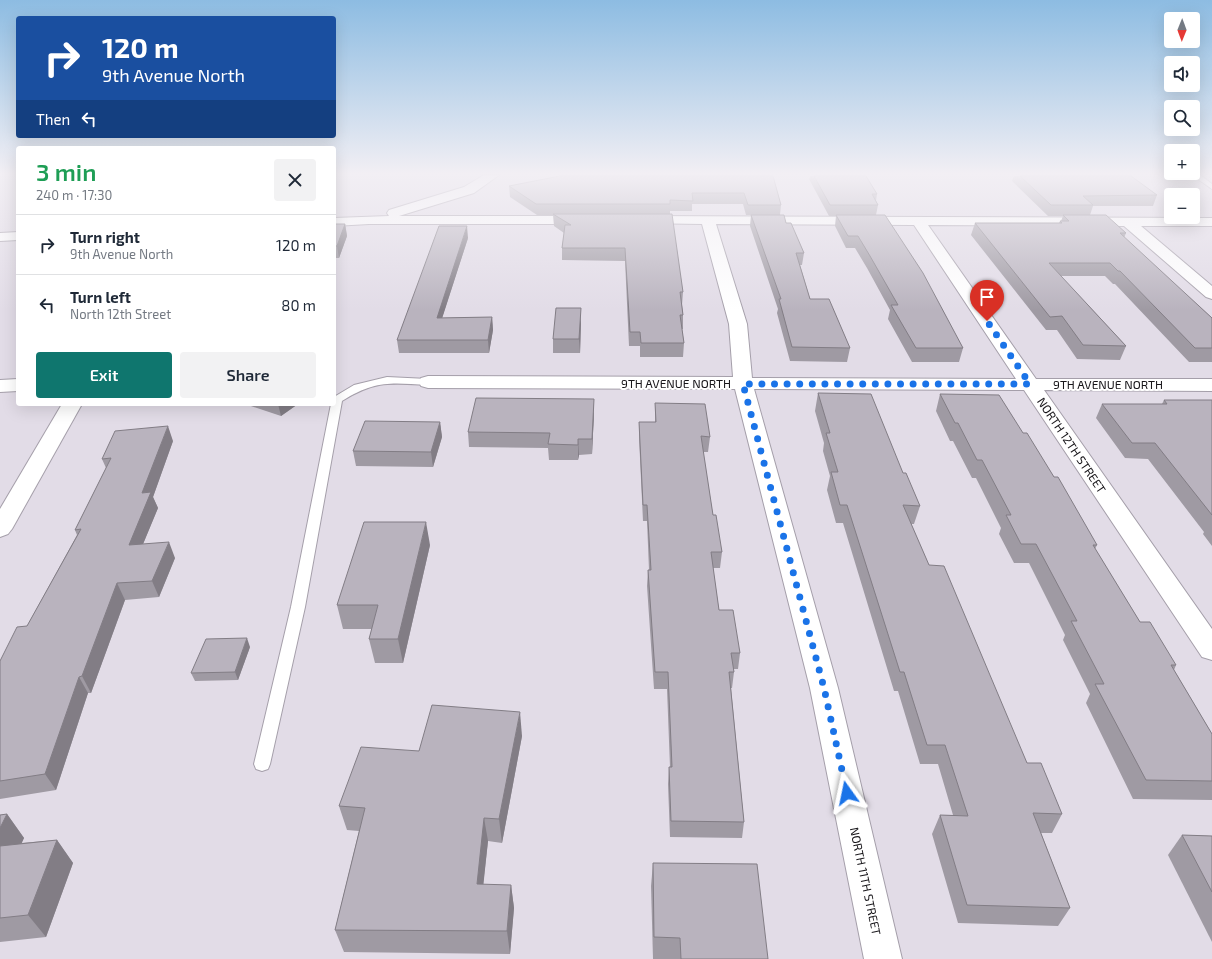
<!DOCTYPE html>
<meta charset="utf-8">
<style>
:root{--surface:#fff;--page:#f2f2f3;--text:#1f2937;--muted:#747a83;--line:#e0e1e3;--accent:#0f766e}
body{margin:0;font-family:"Exo 2",sans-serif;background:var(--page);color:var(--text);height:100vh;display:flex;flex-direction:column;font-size:15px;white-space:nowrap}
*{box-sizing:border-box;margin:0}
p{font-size:13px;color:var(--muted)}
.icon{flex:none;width:22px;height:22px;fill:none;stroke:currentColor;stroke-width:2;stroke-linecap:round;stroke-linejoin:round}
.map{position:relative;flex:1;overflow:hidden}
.side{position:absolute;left:16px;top:146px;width:320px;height:260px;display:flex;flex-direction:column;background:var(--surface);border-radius:4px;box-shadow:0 4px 16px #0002}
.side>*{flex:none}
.hud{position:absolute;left:16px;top:16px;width:320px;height:122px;border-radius:4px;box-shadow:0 4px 16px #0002;background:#1a4fa0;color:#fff;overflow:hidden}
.needle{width:26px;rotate:181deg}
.buttons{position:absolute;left:1164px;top:12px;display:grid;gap:8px}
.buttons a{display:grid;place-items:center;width:36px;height:36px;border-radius:4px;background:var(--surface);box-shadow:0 4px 16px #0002;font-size:20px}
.pin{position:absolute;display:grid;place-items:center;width:34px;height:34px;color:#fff;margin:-41px -17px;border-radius:50% 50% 50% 0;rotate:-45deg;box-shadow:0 0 4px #0007}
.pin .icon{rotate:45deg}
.me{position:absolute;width:44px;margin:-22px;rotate:348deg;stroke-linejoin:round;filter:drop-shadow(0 0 3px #0008)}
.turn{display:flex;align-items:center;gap:14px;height:84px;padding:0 20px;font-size:18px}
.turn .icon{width:52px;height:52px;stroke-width:2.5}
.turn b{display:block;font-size:28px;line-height:34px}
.then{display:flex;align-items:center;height:38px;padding:0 20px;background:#0003;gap:8px;font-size:15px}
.round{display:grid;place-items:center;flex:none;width:42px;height:42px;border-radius:4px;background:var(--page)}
.headline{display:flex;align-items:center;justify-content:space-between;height:68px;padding:0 20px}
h1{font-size:24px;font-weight:600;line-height:30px;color:#1e9e55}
.primary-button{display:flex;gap:8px;margin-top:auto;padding:8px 20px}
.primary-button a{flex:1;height:46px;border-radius:4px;background:var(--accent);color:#fff;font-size:16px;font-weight:600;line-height:46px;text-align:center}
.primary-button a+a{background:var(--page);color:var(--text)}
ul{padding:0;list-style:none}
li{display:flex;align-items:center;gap:12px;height:60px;padding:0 20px;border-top:1px solid var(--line)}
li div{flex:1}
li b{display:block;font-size:15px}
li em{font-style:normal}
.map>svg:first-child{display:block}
</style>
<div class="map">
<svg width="1212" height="959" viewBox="0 0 1212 959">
<rect width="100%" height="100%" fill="#e2dce7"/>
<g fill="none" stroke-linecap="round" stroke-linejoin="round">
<g stroke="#a59faa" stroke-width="2">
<g id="service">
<path d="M1192,175H1200L1212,184V189Z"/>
<path d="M387,377L428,379L433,382L428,385C390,383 376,380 342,401L305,607L270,764L268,769L262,771L256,769L254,764L291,607L331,404H334V397L354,385Z"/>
</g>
</g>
<g stroke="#a59faa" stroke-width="2">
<g id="minor">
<path d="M484,175H499L474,193L399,216H583L588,217L590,220L588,223L583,224H369L334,226V218L389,216L387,213L389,210L464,187Z"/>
<path d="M643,216L1212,218V226H1141L1212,286V299L1206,297L1124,226L928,225L1036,379H1212V391L1044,390L1212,629V660L1202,657L1024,390L754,389L838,688L902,959H864L810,688L735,389L428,388L421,386L419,382L421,378L428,376L733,377L729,324L702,224L638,223L636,220L638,217ZM716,224L914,225L1016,379L752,378L747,324Z"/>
<path d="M18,232V240L0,241V233Z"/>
<path d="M18,379V391L0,392V380Z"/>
<path d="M62,404H82L12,529L8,534L0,537V509Z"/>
</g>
</g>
<use href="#service" fill="#fff" fill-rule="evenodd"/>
<use href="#minor" fill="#fff" fill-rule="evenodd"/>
</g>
<g fill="#9f9aa3">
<path d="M773,176L781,205L780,215L786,223L804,253L802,265H800L810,299L850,348L847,362L790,361L777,313L778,309L750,226L751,215H746L743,204H692V211H670V214L683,292L682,305L683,315V329H682L684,343L683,357H640V346H629L625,261L562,260V248L564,233L554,226L553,215H537L510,197L509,186Z"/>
<path d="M810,176H866L877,194L876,201L878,205L876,215L963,348L959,362H912L888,319L890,310L867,268L855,248H846L835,226L836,216H829L809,179Z"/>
<path d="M1014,176H1131L1157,195L1153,206H1093L1090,215L1126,233L1124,238L1212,318V362H1189L1115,284H1113L1105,276H1061L1126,346L1120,360L1077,359L1057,330H1046L971,235L975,223H1059L1060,221H1061L1063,216H1048L1012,181Z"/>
<path d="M334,224H345L347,236L339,258H334Z"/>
<path d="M468,238L442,318L492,317L493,330L489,353H399L397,340Z"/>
<path d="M581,321L580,353H553V339Z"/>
<path d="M818,393L903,473L920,506L914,524H911L929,565L1027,763L1062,814L1052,833H1041L1070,908L1058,926L958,923L932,834L940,815H953L938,764H920L898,691H894L843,523H836L827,490L830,476L823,451L824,443L815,411Z"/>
<path d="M940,394L1023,433L1054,477L1097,545L1095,549L1140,622L1176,665L1174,670L1212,734V800L1133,799L1086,703L1090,694L1063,640L1065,635L1029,563H1014L999,534L1001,528L976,478H972L953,441H950L936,411Z"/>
<path d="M1164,400H1212V546L1203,534L1204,532L1148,459L1125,458L1096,418L1102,404H1162Z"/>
<path d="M655,403L710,437L708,452H703L713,515L722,552L720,568H713L719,610L740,653L738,669H734V672L732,688H731L744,822L742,838L670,837L668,784L669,767H670L667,689H654L647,586L648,570H649L647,521H643L639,437V422H655Z"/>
<path d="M245,404H298L281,416Z"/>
<path d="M594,413L592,454L579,455L578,460H549L548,448L469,447L468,432Z"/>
<path d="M440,422L442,437L433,467L356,466L353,451Z"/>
<path d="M173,441L153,497L158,508L143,544L175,558L159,597L125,600L91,693H88L56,790L0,799V661L27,626L77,535L75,530L106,468L102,459Z"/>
<path d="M430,545L403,663H375L369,639L372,629H343L337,605Z"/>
<path d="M250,647L238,680L195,681L191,673Z"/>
<path d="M522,736L502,843L488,841L483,885H511L514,908L510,954L344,952L335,930L359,831L347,830L339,806L419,751Z"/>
<path d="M7,814L24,838L21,843L57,840L73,863L46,937L0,942V815Z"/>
<path d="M1182,835L1212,836V942L1168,855Z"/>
<path d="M653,863L768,959H653L651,886Z"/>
</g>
<g fill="#827d85">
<path d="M345,224L347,236L339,258L337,246Z"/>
<path d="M467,226L468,238L438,331L437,318Z"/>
<path d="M581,308V321L580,353L579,339Z"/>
<path d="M492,317L493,330L489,353L488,340Z"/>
<path d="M594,399V413L592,454V439Z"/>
<path d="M278,404H298L281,416Z"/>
<path d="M440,422L442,437L433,467L431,452Z"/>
<path d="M168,426L173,441L153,497L158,508L136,561L129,545L142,493Z"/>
<path d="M578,439L579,455L578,460Z"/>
<path d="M426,522L430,545L403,663L398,639Z"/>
<path d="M169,542L175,558L159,597L152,581Z"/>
<path d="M117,583L125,600L91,693L82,676Z"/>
<path d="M247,638L250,647L238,680L235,672Z"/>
<path d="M79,677L88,693L56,790L45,774Z"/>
<path d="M520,712L522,736L502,843L499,819Z"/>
<path d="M7,814L24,838L10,870L0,857V828Z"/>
<path d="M484,818L488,841L481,907L477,884Z"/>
<path d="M57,840L73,863L46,937L28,915Z"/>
<path d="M511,885L514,908L510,954L507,931Z"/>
</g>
<g fill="#b9b3be" stroke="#827d85">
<path d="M560,176H773L781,205H748L744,193H692L693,201L670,200V204H536L509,186Z"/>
<path d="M814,176H866L877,194H872L878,205H830Z"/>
<path d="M1020,176H1131L1157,195L1083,196L1093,205H1051Z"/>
<path d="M553,214H672L683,292H680L683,315H680L684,343H641L640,332H630L625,248H562L565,225H571Z"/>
<path d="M751,215H784L786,223H791L804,253H796L810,299H829L850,348L792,347L779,299H781Z"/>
<path d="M836,215H885L923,273L963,348H916L891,305H898L870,256L858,236H848Z"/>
<path d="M1063,215H1106L1126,233H1120L1212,318V348H1195L1120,271H1118L1110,263H1049L1126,346L1083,345L1062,316L1050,317L975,223H1062L1060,221H1069Z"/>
<path d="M334,224H345L337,246H334Z"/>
<path d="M439,226H467L437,318L492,317L488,340H397Z"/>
<path d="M556,308H581L579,339H553Z"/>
<path d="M818,393L871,394L903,473H906L920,506L903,505L929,565L944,566L1027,763H1041L1062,814L1033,813L1070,908L967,905L940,815L968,816L945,745H927L904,672H900L847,505H840L831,472H838L826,433H830Z"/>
<path d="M940,394L999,395L1023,433H1027L1054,477H1058L1097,545H1093L1140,622H1150L1176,665H1171L1212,734V781L1146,780L1095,684H1104L1071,621H1077L1036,544H1021L1006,515H1011L982,460H977L958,423H955Z"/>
<path d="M476,398L594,399L592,439H578V445L548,444L550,433L468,432Z"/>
<path d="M1164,400H1212V515L1155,443H1132L1102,404H1167Z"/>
<path d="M655,403L705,404L710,437L701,436L713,515H716L722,552H711L719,610H733L740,653H731L734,672H729L744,822L671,821L669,767H672L668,672H655L648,570H651L647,505H643L639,422H656Z"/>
<path d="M365,421L440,422L431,452L353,451Z"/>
<path d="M168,426L142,493L151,492L129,545L169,542L152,581L117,583L82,676L79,677L45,774L0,781V661L17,627L27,626L81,529L75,530L111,458L102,459L115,431Z"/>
<path d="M364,522H426L398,639H369L378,605H337Z"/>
<path d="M247,638L235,672L191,673L206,639Z"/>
<path d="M432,705L520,712L499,819L484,818L477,884L511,885L507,931L335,930L365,808L339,806L361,747L419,751Z"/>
<path d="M7,814L0,828V815Z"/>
<path d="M1182,835L1212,836V892Z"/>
<path d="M57,840L28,915L0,918V846Z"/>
<path d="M653,863L757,864L768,959H681L680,938L654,937Z"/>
</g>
<linearGradient id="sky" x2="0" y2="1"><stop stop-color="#8dbce2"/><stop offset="0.56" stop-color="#f2eff4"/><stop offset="1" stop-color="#f2eff4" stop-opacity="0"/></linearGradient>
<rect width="1212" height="310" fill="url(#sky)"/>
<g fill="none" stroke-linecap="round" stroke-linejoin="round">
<path stroke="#1a73e8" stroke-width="7" stroke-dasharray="0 12.6" d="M847,793L824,688L743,384H1030L987,321"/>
</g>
<g text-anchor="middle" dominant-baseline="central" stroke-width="4" stroke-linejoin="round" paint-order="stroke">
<g font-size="12" fill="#171519" stroke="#fff">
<text x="676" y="383">9TH AVENUE NORTH</text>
<text x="1108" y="384">9TH AVENUE NORTH</text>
<text transform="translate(1072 445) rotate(56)">NORTH 12TH STREET</text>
<text transform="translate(866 881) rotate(78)">NORTH 11TH STREET</text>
</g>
</g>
</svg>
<div class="buttons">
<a><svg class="needle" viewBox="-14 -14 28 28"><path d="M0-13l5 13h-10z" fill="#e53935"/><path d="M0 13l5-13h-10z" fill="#747a83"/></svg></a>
<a><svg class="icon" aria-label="sound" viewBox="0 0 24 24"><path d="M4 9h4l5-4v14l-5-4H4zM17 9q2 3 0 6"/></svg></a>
<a><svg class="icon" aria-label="search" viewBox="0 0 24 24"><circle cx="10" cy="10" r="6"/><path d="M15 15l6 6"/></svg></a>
<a>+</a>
<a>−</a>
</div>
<div class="pin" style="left:987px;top:321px;background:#d93025"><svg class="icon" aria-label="arrive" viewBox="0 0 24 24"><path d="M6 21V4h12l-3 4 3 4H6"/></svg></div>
<svg class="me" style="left:847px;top:793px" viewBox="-20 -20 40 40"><path d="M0-17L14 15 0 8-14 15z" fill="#1a73e8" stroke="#fff" stroke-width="4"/></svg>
<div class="hud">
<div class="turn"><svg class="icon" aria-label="right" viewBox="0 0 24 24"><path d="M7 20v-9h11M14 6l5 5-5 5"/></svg><div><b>120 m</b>9th Avenue North</div></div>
<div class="then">Then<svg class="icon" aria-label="left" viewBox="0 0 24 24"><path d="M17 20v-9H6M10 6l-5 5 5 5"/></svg></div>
</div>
<section class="side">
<div class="headline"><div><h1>3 min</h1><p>240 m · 17:30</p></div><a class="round"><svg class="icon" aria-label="close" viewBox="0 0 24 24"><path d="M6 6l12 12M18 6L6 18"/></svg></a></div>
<ul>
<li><svg class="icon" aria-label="right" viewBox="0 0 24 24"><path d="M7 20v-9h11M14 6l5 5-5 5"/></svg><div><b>Turn right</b><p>9th Avenue North</p></div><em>120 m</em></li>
<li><svg class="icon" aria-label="left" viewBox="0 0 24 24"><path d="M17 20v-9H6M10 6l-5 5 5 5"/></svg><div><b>Turn left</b><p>North 12th Street</p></div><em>80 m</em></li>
</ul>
<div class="primary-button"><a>Exit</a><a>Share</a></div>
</section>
</div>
